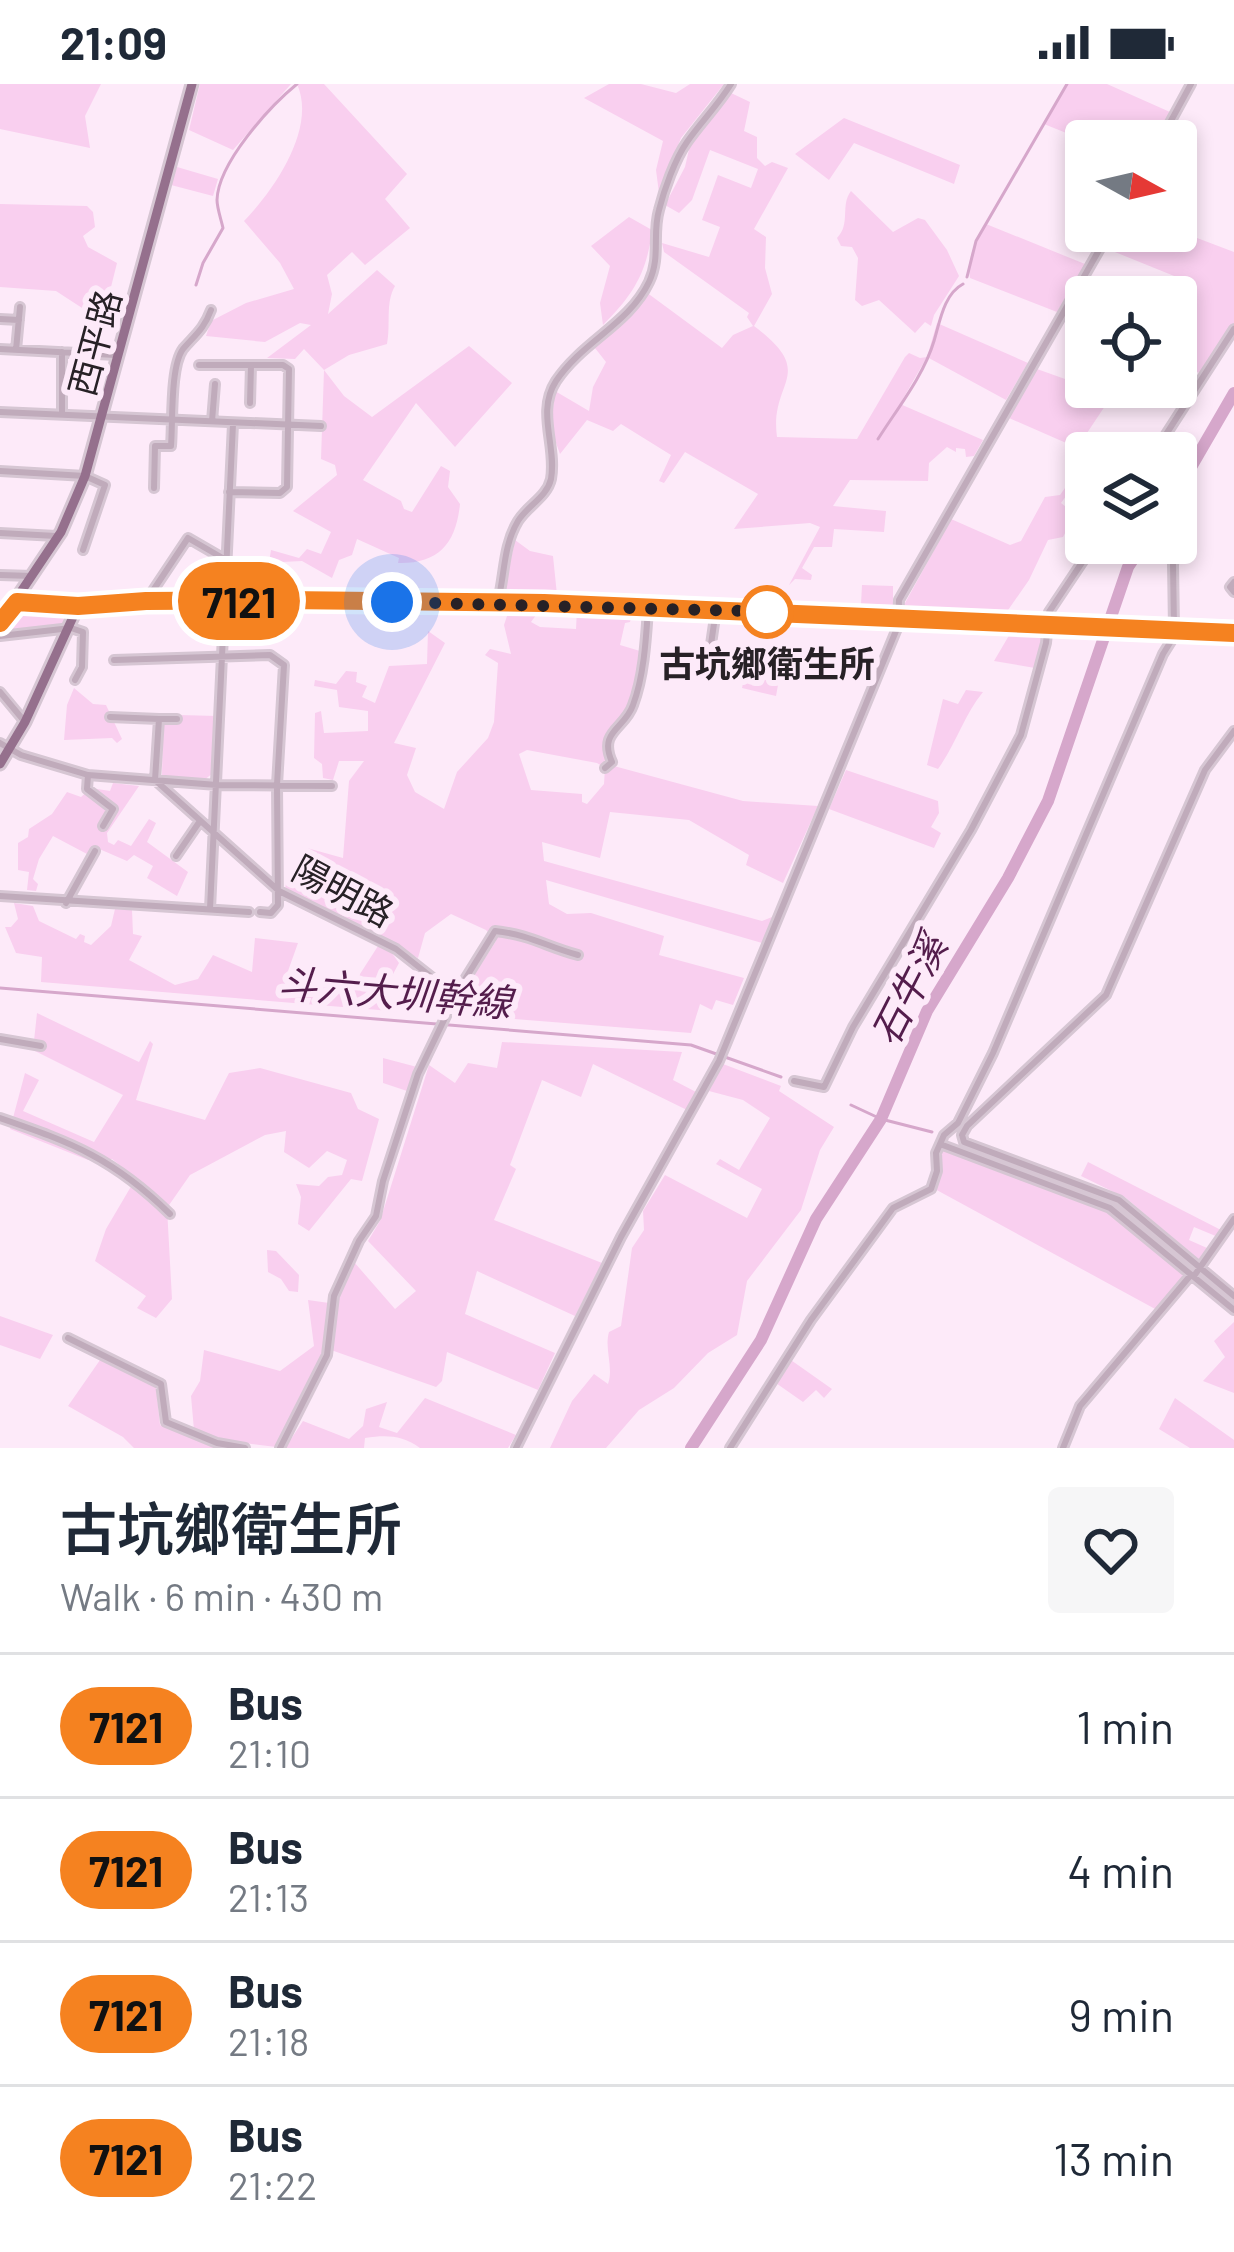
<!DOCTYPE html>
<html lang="en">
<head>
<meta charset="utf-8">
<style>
  :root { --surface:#fff; --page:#f6f6f7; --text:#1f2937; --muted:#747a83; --line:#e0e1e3 }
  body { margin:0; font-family:Barlow,"Noto Sans TC",sans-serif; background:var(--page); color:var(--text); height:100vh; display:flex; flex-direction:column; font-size:45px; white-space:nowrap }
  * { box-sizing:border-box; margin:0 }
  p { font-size:39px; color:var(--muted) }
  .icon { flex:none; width:66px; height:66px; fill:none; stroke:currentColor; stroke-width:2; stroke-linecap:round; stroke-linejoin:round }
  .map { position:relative; height:1364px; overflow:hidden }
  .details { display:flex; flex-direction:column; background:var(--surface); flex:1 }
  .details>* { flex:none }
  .badge { padding:0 24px; border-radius:39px; font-size:42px; line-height:78px }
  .needle { width:78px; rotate:98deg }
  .buttons { position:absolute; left:1065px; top:36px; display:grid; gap:24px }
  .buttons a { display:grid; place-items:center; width:132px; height:132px; border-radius:12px; background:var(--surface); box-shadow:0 6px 18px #0003; font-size:60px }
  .you { position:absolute; width:60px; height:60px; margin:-30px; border:9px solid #fff; border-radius:50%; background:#1a73e8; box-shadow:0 0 0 18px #1a73e833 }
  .map>.badge { position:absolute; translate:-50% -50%; box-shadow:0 0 0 6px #fff }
  .round { display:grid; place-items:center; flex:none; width:126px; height:126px; border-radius:12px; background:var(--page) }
  .head { display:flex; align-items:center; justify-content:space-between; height:204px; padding:0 60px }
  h1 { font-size:57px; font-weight:600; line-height:90px }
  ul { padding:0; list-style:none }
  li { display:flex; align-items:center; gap:36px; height:144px; padding:0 60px; border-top:3px solid var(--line) }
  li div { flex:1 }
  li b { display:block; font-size:45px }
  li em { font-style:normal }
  li .badge { min-width:132px; font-weight:700; text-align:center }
  .status { display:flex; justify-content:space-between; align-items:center; height:84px; padding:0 60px; background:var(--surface); direction:ltr }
  .status svg { height:33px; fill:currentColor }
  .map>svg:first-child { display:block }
  .green { fill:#f9cfef; fill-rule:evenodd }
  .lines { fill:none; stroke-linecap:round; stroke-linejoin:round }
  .stream { stroke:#d6a7cb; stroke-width:3 }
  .river { stroke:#d6a7cb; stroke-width:12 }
  .minor-casing { stroke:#d6c6d3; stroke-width:12 }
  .major-casing { stroke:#d6c6d3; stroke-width:15 }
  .minor { stroke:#c0abbb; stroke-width:6 }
  .major { stroke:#95708d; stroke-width:9 }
  .line-casing { stroke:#fff; stroke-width:27 }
  .line { stroke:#f58220; stroke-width:18 }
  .walk { stroke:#272126; stroke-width:12; stroke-dasharray:0 21.6 }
  .stop-dot { fill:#fff; stroke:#f58220; stroke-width:6 }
  .labels { text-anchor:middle; stroke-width:12; stroke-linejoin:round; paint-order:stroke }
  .street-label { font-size:36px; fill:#272126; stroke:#fdeaf9 }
  .stop-label { font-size:36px; font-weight:bold; fill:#272126; stroke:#fdeaf9 }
  .water-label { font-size:39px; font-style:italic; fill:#541d4c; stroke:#fdeaf9 }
</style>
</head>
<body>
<div class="status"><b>21:09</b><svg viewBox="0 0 49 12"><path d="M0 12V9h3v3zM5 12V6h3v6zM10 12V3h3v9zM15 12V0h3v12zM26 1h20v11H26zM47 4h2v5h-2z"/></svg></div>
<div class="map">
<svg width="1234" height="1364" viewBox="0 0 1234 1364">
  <rect width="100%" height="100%" fill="#fdeaf9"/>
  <!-- green -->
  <path class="green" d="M 0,0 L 101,0 L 85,32 L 90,64 L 0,45 Z
    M 200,0 L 291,0 L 233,66 L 189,46 Z
    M 297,0 L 324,0 L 407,90 L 385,115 L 410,144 L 365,181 L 352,168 L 327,191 L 332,210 L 328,230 L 377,186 L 395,202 C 385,219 391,240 387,260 L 349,271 L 324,286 L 344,312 L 372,333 L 469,262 L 512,299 L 455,363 L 416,319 L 363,396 L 401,417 L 404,425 L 412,428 L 441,382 L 450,387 L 448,403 L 460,420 C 456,460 438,480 398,479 L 399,474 L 357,455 L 352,471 L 339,476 L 332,494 L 302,477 L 282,478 L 271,493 L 269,507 L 262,507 L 260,492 L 267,491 L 271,466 L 299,474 L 307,465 L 321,470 L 331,448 L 293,427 L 337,391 L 335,381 L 321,375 L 324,286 L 304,265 L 295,275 L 267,274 L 311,241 L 300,239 L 265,258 L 206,252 L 211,237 L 246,219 L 294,205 L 280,179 L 244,137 C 274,106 317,44 297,0 Z
    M 609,0 L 641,0 L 676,9 L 690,0 L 724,0 L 681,54 L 659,109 L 656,86 L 663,57 L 584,14 Z
    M 1067,0 L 1107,0 L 1170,28 L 1154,57 L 1086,57 L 1044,40 Z
    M 731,9 L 750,18 L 744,47 L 757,53 L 757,74 L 765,82 L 772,78 L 788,84 L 754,145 L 766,153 L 765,184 L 772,210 L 754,242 C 819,291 769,296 777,353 L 857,355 L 905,273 L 909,269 L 920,274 L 927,273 L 937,239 L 1028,279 L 1006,316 L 927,273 L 900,320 L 983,356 L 974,372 L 966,373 L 965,365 L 956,364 L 956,368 L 947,363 L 929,379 L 928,397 L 850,396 L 833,422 L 886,427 L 884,448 L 834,445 L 832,463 L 814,463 L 802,484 L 812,491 L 811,496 L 795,495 L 789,501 L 820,443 L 810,439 L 734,445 L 758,410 L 685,368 L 664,399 L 659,397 L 671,371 L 621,340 L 613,347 L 587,336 L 560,370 L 551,345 L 555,307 L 589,327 L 593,303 L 606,278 L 591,259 L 643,216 L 646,208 L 722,264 L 733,251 L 753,242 L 747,233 L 749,229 L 664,168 L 662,159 L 709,173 L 720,143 L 702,136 L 718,91 L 751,104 L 758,85 L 710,66 L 692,116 L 679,129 L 665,121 L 685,83 L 690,61 Z
    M 844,34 L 960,81 L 954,100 L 854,59 L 829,96 L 795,70 Z
    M 177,83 L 218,95 L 213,112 L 171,101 Z
    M 851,107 L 893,148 L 918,134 L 925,136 L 947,166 L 959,192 L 934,231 L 931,242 L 925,238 L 915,249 L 879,216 L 862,222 L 855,216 L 858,174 L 852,163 L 841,162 L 837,154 C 851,140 840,121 851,107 Z
    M 0,120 L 87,122 L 93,128 L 95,143 L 83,152 L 88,163 L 117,179 L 110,207 L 104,210 L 99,235 L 56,207 L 0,203 Z
    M 629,133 L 652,146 C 647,189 633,211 603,241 L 600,219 L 610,182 L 591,162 Z
    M 986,140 L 1085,180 L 1057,228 L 970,194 C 966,174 976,156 986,140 Z
    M 1176,146 L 1234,168 L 1234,239 L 1203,291 L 1176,277 L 1175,213 L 1189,198 L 1105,164 L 1115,147 Z
    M 1037,285 L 1093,305 L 1107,319 L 1087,349 L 1089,369 L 1009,334 Z
    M 1070,397 L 1077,397 L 1061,419 L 1075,430 L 1063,453 L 1048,456 L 1029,496 L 1006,529 L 907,525 L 904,521 L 951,435 L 1010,461 L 1021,457 L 1045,413 L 1060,411 Z
    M 515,456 L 530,467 L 553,472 L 557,511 L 504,508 Z
    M 862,501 L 893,502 L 893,521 L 861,520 Z
    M 577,525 L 633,527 L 630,538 L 625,539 L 620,561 L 640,567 C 637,584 636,603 630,619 C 623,640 602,645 604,672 L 614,682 L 743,717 L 818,722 L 783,799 L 746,781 L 749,771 L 689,736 L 610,728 L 600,774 L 542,758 L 544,777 L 762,837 L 772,833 L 762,859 L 546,796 L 549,820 L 567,830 L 591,829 L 664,852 L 659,871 L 744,894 L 733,921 L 716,916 L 712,926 L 700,920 L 691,949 L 453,930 L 457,920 L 474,922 L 477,905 L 467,902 L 496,857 L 486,846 L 451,830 L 425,849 L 418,874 L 285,806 L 287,792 L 296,792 L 307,764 L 343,774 L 349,697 L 364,677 L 339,677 L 333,696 L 323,694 L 322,680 L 314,674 L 315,629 L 321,627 L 324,649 L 368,647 L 368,627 L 339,623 L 337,606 L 314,602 L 315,596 L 336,600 L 346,587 L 357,588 L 356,598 L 367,602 L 362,613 L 375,619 L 389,582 L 427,580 L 428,547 L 445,559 L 394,659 L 416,664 L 407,691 L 415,708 L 444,725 L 457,688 L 488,654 L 494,638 L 498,579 L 485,571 L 490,565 L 511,570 L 504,541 L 509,526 L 539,527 L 531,538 L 540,543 L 576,545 ZM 527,666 L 597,679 L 605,684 L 604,700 L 587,720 L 582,718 L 582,710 L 531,706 L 519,670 Z
    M 16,527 L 65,529 L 70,533 L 67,542 L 3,551 Z
    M 1014,543 L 1044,548 L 1035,584 L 994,577 Z
    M 746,585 L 780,590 L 776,612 L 742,604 Z
    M 74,604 L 93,620 L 106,621 L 122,655 L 117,659 L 112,654 L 64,656 L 67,621 Z
    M 966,606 L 983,608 C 964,631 956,660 938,685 L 927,681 L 943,615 L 958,620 Z
    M 179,631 L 217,632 L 213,689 L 203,697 L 162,692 L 163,638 L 178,638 Z
    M 846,686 L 938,717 L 939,729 L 931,743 L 941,749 L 934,764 L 829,725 Z
    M 113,699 L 139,702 L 107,749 L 108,758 L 114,761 L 118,756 L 131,762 L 149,735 L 156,739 L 147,758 L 188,788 L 177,812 L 147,794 L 153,782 L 134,771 L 127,777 L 97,764 L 87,770 L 53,752 L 39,775 L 33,795 L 38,800 L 36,807 L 27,806 L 29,788 L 18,786 L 18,759 L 28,753 L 29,745 L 52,730 L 67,708 L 81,713 L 91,704 L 110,707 Z
    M 14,819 L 33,822 L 39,837 L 76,855 L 80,850 L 85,852 L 84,858 L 91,861 L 111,842 L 115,825 L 132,826 L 133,850 L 142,852 L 129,876 L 175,901 L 198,895 L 213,871 L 252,888 L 255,854 L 298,859 L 288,887 L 298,899 L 358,906 L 360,890 L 378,862 L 392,869 L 399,879 L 379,916 L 391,927 L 41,898 L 42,873 L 16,869 L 5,843 L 11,843 L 18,835 Z
    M 37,929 L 139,978 L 150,957 L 153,960 L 136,1016 L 205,1036 L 229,989 L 260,984 L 351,1009 L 358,1025 L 379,1035 L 362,1097 L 351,1095 L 309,1147 L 298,1140 L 301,1113 L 296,1100 L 319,1102 L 328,1093 L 342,1091 L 347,1076 L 327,1067 L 309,1084 L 284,1068 L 286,1047 L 265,1051 L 190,1091 L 167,1124 L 172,1215 L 156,1234 L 137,1224 L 146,1212 L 95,1177 L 106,1145 L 136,1094 L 112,1075 L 88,1076 L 10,1045 L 25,989 L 39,996 L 23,1027 L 94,1058 L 123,1011 L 33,966 Z
    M 502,958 L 682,968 L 673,996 L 696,1008 L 687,1026 L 593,980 L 581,1013 L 542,996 L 510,1081 L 516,1085 L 494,1136 L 602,1179 L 575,1232 L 477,1187 L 465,1230 L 555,1269 L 538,1306 L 447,1268 L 442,1297 L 436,1303 L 331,1266 L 337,1212 L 354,1178 L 395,1225 L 416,1207 L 368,1157 L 380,1137 L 429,981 L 455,999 L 468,979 L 497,984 Z
    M 383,974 L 417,983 L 410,1008 L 383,999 Z
    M 723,980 L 781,1002 L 779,1007 L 834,1043 L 820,1066 L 801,1126 L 747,1197 L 737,1251 L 708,1269 L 674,1304 L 639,1326 L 606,1364 L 550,1364 L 572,1317 L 594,1290 L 608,1300 C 614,1283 604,1265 609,1248 L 621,1242 L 632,1164 L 644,1146 L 643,1127 L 665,1091 L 747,1134 L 762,1105 L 716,1080 L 720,1075 L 739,1086 L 770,1034 L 743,1016 L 709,1007 Z
    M 940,1060 L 1096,1119 L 1188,1190 L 1157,1226 L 933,1104 L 938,1082 L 935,1069 Z
    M 1088,1078 L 1221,1146 L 1218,1153 L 1194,1143 L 1189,1156 L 1207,1164 L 1199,1176 L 1126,1114 L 1081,1092 Z
    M 267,1166 L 276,1167 L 299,1191 L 298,1208 L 289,1207 L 281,1195 L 268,1188 Z
    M 308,1216 L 329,1219 L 323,1267 L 276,1363 L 219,1356 L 194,1346 L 191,1312 L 200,1297 L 204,1266 L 280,1287 L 314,1262 Z
    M 0,1232 L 53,1251 L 40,1275 L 0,1261 Z
    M 1234,1238 L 1234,1309 L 1203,1297 L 1225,1273 L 1214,1257 Z
    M 788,1274 L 832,1305 L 824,1314 L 816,1306 L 803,1318 L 773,1297 Z
    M 100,1276 L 156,1302 L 160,1341 L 221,1364 L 134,1364 L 123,1353 L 68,1322 Z
    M 425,1314 L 516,1351 L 508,1364 L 420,1364 C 401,1351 387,1351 365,1354 L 364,1364 L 285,1364 L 303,1337 L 349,1355 L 363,1342 L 366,1325 L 387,1318 L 379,1343 L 397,1349 Z
    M 1175,1314 L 1234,1356 L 1234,1364 L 1190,1364 L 1159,1345 Z"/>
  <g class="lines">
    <!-- stream -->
    <path class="stream" d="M 967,193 L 976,157 L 1067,0
      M 196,201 L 203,179 L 223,144 C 221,135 217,124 217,116 C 218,79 270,22 297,0
      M 625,226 L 638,211
      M 878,355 C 897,325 924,291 934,257 C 940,237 944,210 963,200
      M 0,904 L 691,961 L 781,993
      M 851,1021 L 881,1035 L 932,1048
      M 1032,1087 L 1096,1111 L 1115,1123 L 1234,1220"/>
    <!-- river -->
    <path class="river" d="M 1176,409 L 1234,309
      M 691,1364 L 761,1256 L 816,1135 L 881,1035 L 927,927 L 1008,794 L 1048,717 L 1128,483 L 1144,459"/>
    <!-- minor casing -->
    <g class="minor-casing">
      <path id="minor" d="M 1160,57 L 1191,0
        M 0,235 L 19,236
        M 0,265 L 116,271
        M 16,266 L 20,223
        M 199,281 L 283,281 L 289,285 L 287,403 L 280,409 L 229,408
        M 250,319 L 251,281
        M 0,328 L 321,342
        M 62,330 L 62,268
        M 212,337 L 215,300
        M 1154,369 L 1234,245
        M 0,387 L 85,392 L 105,401 L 83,466
        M 154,404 L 155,362 L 171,362 C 173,338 170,283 183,265 C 195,251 204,245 211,226
        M 0,449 L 56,452
        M 0,491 L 32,492
        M 1234,498 L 1230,503 L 1234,508
        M 146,517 L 188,454 L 226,476
        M 498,517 C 505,490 503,462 518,437 C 527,422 547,413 551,395 C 557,362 536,328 556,297 C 583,257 629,240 649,198 C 661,173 652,150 659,126 C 664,106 675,75 687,58 C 701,38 718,21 731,0
        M 716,526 L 709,574 L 743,581
        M 0,552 L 71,544 L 83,548 L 82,583 L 75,596
        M 673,568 L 709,574
        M 114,576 L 270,571 L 284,581 L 277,701 L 278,821 L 271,829 L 260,828
        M 0,608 L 25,638
        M 110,633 L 159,635 L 155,696 L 279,807 L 396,865 L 434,895 L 459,905
        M 159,635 L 177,635
        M 0,659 L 21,671 L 88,691 L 217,701 L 332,702
        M 605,684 L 612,678 C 598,647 625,645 633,621 C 644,592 646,555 648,525
        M 88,691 L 87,705 L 113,725 L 103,742
        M 176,772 L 200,737
        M 0,812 L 249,828
        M 66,819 L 95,767
        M 210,825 L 233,340
        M 0,955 L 41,962
        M 794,997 L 824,1003 L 853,943 L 971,746 L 1021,651 L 1046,559 L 1049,528 L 1095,459
        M 0,1034 C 73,1059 114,1075 170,1130
        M 962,1051 L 967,1042 L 1106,911 L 1205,686 L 1234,647
        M 962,1051 L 964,1058 L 1119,1116 L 1234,1212
        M 940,1060 L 1110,1124 L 1234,1226
        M 68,1254 L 161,1300 L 166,1338 L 217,1359 L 245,1364
        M 280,1364 L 327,1271 L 334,1212 L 359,1157 L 376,1132 L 383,1097 L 418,990 L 459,905 L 495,847 C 531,851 545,862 578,871
        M 516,1364 L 621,1153 L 719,977 L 898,542 L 899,516 L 1110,147
        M 730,1364 L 811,1236 L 893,1124 L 931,1105 L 937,1087 L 936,1069 L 944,1051 L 958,1039 L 993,969 L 1163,570 L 1173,554 L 1174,544 L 1173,479 L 1189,450
        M 1063,1364 L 1080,1322 L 1190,1192 L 1194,1192 L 1234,1135"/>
    </g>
    <!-- major casing -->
    <g class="major-casing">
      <path id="major" d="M 17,518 L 78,522 L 146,517 L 544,519 L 1234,549
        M 0,539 L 61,448 L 85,392 L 192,0
        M 0,680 L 25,638 L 78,522"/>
    </g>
    <!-- minor -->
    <use href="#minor" class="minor"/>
    <!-- major -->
    <use href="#major" class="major"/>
  </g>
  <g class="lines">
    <!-- line casing -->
    <g class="line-casing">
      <path id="line" d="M 0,539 L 17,518 L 78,522 L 146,517 L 284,516 L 544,519 L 1234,549"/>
    </g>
    <!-- line -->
    <use href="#line" class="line"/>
    <!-- walk -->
    <path class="walk" d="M 392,518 L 782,528 L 767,528"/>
  </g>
  <!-- markers -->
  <circle class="stop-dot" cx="767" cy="528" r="24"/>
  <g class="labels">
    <!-- street labels -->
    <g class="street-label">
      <text transform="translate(95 259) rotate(-75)" y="13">西平路</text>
      <text transform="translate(343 807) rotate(28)" y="13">陽明路</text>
    </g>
    <!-- stop labels -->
    <g class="stop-label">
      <text x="767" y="593">古坑鄉衛生所</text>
    </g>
    <!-- water labels -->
    <g class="water-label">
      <text transform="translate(909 906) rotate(-63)" y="14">石牛溪</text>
      <text transform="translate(395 909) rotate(5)" y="14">斗六大圳幹線</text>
    </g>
  </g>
</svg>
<div class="buttons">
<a><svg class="needle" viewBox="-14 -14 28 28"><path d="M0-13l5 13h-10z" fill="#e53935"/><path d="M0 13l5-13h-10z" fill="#747a83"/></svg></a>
<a><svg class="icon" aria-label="locate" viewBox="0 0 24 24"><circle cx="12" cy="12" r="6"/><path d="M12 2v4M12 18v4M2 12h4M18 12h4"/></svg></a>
<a><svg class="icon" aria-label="layers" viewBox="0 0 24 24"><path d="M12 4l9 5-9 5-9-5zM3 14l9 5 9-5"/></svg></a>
</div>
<div class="you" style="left:392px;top:518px"></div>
<b class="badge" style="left:239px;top:517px;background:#f58220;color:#111">7121</b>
</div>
<section class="details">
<div class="head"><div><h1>古坑鄉衛生所</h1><p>Walk · 6 min · 430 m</p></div><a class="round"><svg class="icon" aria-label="heart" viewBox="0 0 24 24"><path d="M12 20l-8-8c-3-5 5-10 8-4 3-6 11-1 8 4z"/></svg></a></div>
<ul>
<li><span class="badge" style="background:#f58220;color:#111">7121</span><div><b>Bus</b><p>21:10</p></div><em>1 min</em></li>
<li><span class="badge" style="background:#f58220;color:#111">7121</span><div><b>Bus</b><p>21:13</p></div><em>4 min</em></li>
<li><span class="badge" style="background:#f58220;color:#111">7121</span><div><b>Bus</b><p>21:18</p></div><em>9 min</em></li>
<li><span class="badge" style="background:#f58220;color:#111">7121</span><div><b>Bus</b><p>21:22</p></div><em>13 min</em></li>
</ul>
</section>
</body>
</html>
